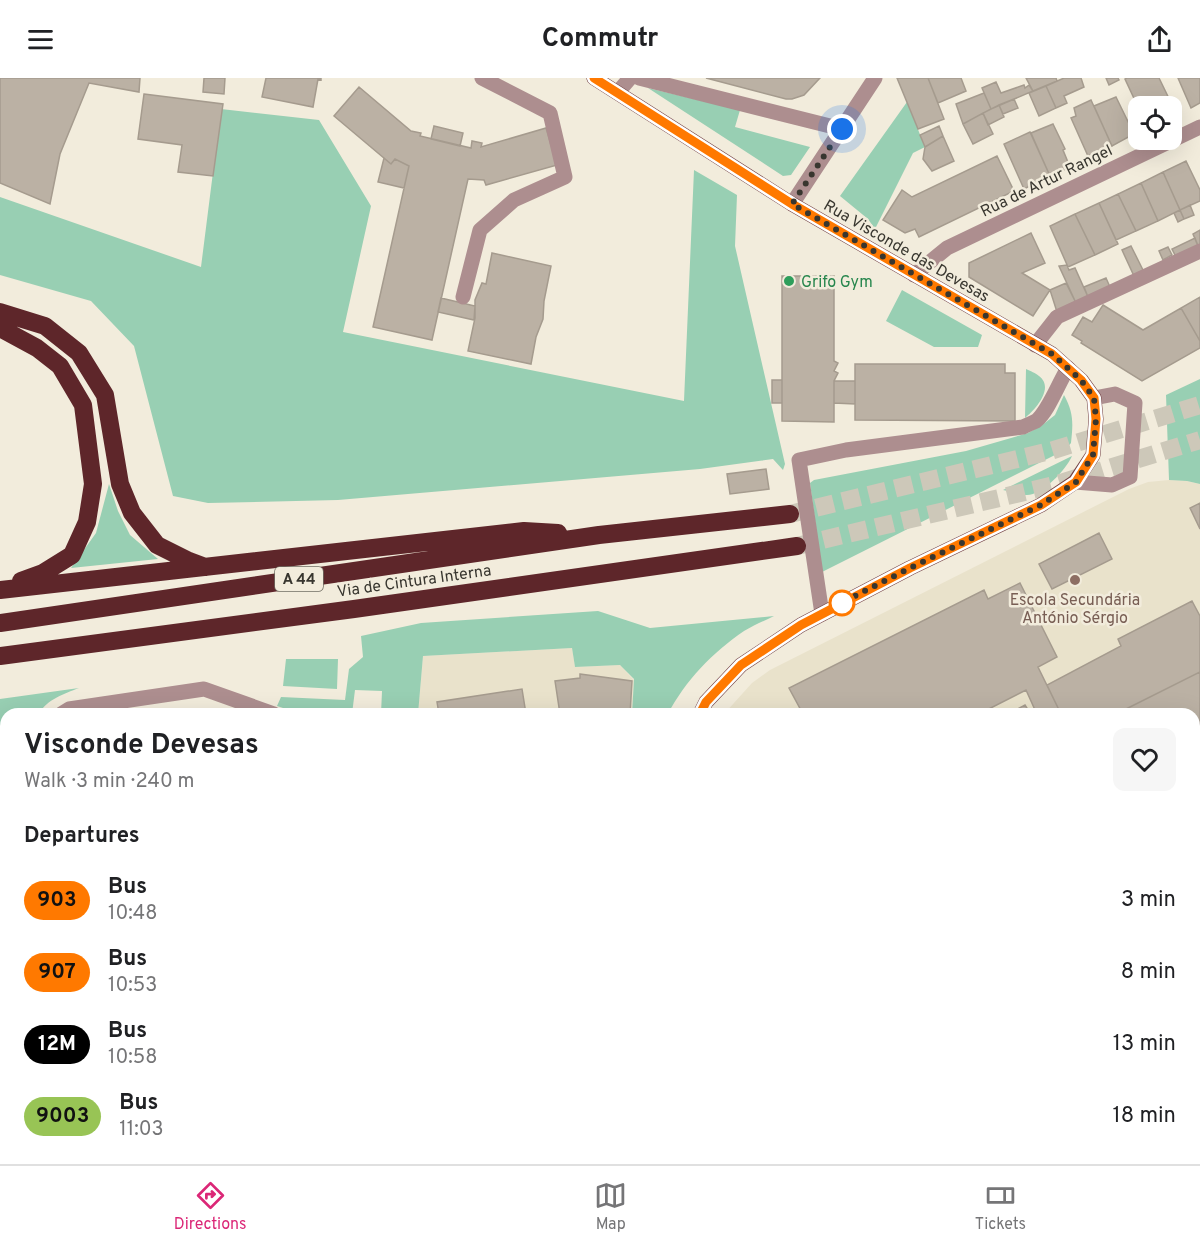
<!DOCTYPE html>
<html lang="en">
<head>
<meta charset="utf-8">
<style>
  :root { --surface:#fff; --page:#f6f6f6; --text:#202124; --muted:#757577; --line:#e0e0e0; --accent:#db2777 }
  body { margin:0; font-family:Overpass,sans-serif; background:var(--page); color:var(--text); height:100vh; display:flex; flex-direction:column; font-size:22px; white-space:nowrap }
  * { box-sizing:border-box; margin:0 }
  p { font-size:20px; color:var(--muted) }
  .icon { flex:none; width:33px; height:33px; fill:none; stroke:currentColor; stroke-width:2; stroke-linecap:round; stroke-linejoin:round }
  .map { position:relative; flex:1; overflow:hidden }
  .details { position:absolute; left:0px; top:630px; width:1200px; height:456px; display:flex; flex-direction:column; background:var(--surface); border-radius:18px 18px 0 0; box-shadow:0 6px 24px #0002 }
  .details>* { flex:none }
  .badge { padding:0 12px; border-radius:20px; font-size:21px; line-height:39px }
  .tools { position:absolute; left:1128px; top:18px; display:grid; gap:12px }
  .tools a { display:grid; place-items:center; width:54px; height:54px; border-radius:12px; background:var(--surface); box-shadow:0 6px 24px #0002; font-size:30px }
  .you { position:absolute; width:30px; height:30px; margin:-15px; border:4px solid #fff; border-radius:50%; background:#1a73e8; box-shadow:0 0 0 9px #1a73e833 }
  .map>.badge { position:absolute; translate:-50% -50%; box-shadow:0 0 0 3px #fff }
  h2 { padding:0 24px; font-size:22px; line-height:54px }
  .round { display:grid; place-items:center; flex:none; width:63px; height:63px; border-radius:12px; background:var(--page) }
  .summary { display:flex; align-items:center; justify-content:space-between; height:102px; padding:0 24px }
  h1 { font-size:28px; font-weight:700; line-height:45px }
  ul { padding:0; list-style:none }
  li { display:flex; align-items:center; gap:18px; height:72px; padding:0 24px }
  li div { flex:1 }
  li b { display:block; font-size:22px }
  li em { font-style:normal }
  li .badge { min-width:66px; font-weight:700; text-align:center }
  header { display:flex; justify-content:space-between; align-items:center; height:78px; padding:0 24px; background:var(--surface); font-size:27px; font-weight:700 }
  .tabs { display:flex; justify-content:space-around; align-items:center; height:84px; border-top:2px solid var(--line); background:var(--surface); font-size:16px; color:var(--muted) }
  .tabs a { display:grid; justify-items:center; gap:3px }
  .tabs .current { color:var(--accent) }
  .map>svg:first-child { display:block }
  .built { fill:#e9e2cb }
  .green { fill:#98cfb3 }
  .building { fill:#bbb1a4; stroke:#a59b8e; stroke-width:1.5 }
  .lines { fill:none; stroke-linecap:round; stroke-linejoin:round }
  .highway-tunnel { stroke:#cdc8b9; stroke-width:18; stroke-dasharray:18 9; stroke-linecap:butt }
  .minor { stroke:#ad8e8f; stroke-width:15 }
  .major { stroke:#744244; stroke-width:15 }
  .highway { stroke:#5e262a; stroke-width:18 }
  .line-casing { stroke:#fff; stroke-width:14 }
  .line { stroke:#ff7900; stroke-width:9 }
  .walk { stroke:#38362f; stroke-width:6; stroke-dasharray:0 10.8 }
  .leisure-dot { fill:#2e9e5b; stroke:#f2ecdc; stroke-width:2 }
  .education-dot { fill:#8d6e63; stroke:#f2ecdc; stroke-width:2 }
  .stop-dot { fill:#fff; stroke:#ff7900; stroke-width:3 }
  .labels { text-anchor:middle; stroke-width:5; stroke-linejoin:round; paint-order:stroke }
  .shield { fill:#f2ecdc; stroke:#706d63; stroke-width:1.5 }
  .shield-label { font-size:15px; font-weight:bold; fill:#38362f }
  .street-label { font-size:16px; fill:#38362f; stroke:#f2ecdc }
  .leisure-label { font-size:16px; fill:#27864d; stroke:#f2ecdc; text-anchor:start }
  .education-label { font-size:16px; fill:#785e54; stroke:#f2ecdc }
</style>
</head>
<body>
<header><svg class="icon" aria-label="menu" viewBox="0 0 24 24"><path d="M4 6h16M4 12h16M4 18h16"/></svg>Commutr<svg class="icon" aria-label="share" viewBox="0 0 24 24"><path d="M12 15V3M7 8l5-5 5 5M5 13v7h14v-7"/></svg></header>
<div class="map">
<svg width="1200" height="1086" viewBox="0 0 1200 1086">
  <rect width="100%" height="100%" fill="#f2ecdc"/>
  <!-- built -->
  <path class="built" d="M 1169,402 L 1187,403 L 1200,406 L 1200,715 L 1194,718 L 1194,636 L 724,636 L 752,605 L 770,592 L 1129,411 L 1148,404 Z
    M 572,570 L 575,589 L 620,587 L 634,602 L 632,636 L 418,636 L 423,578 Z"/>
  <!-- green -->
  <path class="green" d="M 648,10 L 740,32 L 735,49 L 810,69 L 791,97 L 783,98 Z
    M 907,24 L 925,69 L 913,75 L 875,151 L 868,141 L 840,118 Z
    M 221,31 L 319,42 L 371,128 L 343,254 L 684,323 L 694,92 L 737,117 L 735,168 L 785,386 L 783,392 L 773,381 L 700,391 L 338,422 L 208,425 L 173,418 L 134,268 L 91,223 L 0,197 L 0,119 L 201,189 Z
    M 902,212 L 982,257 L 978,269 L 934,269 L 886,243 Z
    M 1026,291 C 1030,293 1036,295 1039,298 C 1055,310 1035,332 1025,340 Z
    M 1200,301 L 1200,406 L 1187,403 L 1169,402 L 1166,317 Z
    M 1064,317 C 1074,335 1073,346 1071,365 L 1065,372 L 822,494 L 810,405 L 814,402 L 966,373 L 1028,355 L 1041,348 L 1055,337 Z
    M 1072,378 C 1066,392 1042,417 1027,417 C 1019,418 1010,413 1003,412 Z
    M 109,406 L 118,433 L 130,457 L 158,481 L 71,490 L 96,455 Z
    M 598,533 L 650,550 L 774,538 C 764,543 754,547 744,553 C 713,574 685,603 668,636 L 632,636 L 634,601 L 620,587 L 575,589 L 572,570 L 423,578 L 418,636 L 381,636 L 382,613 L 355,612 L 352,636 L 295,634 L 277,628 L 281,619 L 345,622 L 349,591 L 363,579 L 361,558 L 421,545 Z
    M 286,581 L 338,581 L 337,611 L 283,608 Z
    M 79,610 C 64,616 47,621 39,636 L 6,636 L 6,678 L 3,676 L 0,677 L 0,621 Z
    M 662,1080 L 734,1080 L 729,1086 L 660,1086 Z
    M 778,1080 L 820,1080 L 821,1086 L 807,1086 L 807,1085 L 772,1086 Z"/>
  <!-- building -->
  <path class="building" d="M 0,0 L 140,0 L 139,14 L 89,5 L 60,76 L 50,126 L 0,105 Z
    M 204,0 L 225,0 L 224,16 L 203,14 Z
    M 266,0 L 321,0 L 321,2 L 318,1 L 313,29 L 262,19 Z
    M 706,0 L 820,0 L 804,17 L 792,21 L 786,21 Z
    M 897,0 L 928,0 L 944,41 L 918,51 Z
    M 928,0 L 961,0 L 966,13 L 938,25 Z
    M 1026,0 L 1056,0 L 1057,3 L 1033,13 Z
    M 1064,0 L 1081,0 L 1084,9 L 1064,18 L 1067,25 L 1056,30 L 1046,8 Z
    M 1106,0 L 1118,0 L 1119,2 L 1109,7 Z
    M 1127,0 L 1159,0 L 1177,37 L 1172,39 L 1172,28 L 1138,29 L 1125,1 Z
    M 1178,0 L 1200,0 L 1200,25 L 1191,30 Z
    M 996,4 L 1001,15 L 1024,7 L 1025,10 L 1029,7 L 1033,13 L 991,31 L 982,10 Z
    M 1046,8 L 1056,30 L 1039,38 L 1029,15 Z
    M 359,9 L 411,53 L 421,55 L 420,58 L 471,70 L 472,63 L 482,65 L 481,69 L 546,50 L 557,87 L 486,107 L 484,102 L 468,101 L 432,262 L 373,249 L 409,88 L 395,81 L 391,86 L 334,38 Z
    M 984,15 L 991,31 L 963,46 L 956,26 Z
    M 144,16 L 223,26 L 213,98 L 178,94 L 182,67 L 138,61 Z
    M 1116,19 L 1134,56 L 1112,68 L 1094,28 Z
    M 1014,21 L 1018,30 L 1003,36 L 999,27 Z
    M 1091,22 L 1112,68 L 1088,78 L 1071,40 L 1076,38 L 1074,30 Z
    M 999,27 L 1004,39 L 988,47 L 983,35 Z
    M 983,35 L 993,56 L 973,66 L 963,46 Z
    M 1053,46 L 1065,71 L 1063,72 L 1070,89 L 1050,98 L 1031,55 Z
    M 434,48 L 463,55 L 460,68 L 431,61 Z
    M 939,48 L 943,58 L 925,69 L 920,57 Z
    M 1030,54 L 1050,98 L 1024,111 L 1004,66 Z
    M 943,58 L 954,83 L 932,93 L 923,81 L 925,69 Z
    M 997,78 L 1014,113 L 919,159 L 915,151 L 905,155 L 883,142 L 902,112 L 912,119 Z
    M 384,80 L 391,86 L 395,81 L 409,88 L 404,110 L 378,104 Z
    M 1186,83 L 1200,112 L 1200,123 L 1180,132 L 1163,94 Z
    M 1163,94 L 1180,132 L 1158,143 L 1141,105 Z
    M 1141,105 L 1158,143 L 1136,153 L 1118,116 Z
    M 1118,116 L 1136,153 L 1116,162 L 1099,125 Z
    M 1099,125 L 1118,166 L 1095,177 L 1075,136 Z
    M 1190,127 L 1194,137 L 1184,141 L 1180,132 Z
    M 1180,132 L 1184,141 L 1178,144 L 1174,135 Z
    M 1075,136 L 1095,177 L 1068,189 L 1050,148 Z
    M 1200,152 L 1200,167 L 1198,168 L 1193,156 Z
    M 1031,155 L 1045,185 L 1022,195 L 1050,212 L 1033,238 L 969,199 L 969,185 Z
    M 1195,160 L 1198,168 L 1176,179 L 1172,171 Z
    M 1131,168 L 1144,194 L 1134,198 L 1122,172 Z
    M 1168,169 L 1172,177 L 1163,182 L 1159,173 Z
    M 492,175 L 551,188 L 544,223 L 543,241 L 536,259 L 531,286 L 468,273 L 475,240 L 475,222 L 482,205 L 486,206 Z
    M 1067,187 L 1069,192 L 1075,190 L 1088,219 L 1076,225 L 1059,188 Z
    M 782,198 L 834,198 L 834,283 L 838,285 L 834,293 L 838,295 L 834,303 L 834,344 L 782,343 Z
    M 1106,200 L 1110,209 L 1088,219 L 1084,209 Z
    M 1066,205 L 1076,225 L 1057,234 L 1050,212 Z
    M 1200,219 L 1200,263 L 1181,230 Z
    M 441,220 L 475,228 L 474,242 L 438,234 Z
    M 1103,227 L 1143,252 L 1181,230 L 1200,263 L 1200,270 L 1142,303 L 1081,265 L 1082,263 L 1072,257 L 1083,239 L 1092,244 Z
    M 855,286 L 1005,286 L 1005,295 L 1015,295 L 1015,343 L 855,342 Z
    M 772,302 L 782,302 L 782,325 L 772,325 Z
    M 834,303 L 855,303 L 855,326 L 834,325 Z
    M 766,391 L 769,411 L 730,416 L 727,396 Z
    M 1200,425 L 1200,451 L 1190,430 Z
    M 1099,455 L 1112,481 L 1052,511 L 1039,486 Z
    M 1020,505 L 1057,579 L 1038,589 L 1061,636 L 1008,636 L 1025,627 L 1030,635 L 1035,632 L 1026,612 L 979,636 L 803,636 L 789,610 L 984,512 L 988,521 Z
    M 1192,523 L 1200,538 L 1200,594 L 1116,636 L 1061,636 L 1047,607 L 1121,568 L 1118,561 Z
    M 1200,594 L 1200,674 L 1194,677 L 1194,636 L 1116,636 Z
    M 580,596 L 632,603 L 630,636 L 560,636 L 555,603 L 580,600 Z
    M 522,611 L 526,636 L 439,636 L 437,624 Z
    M 5,734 L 6,734 L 6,803 L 0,801 L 0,747 Z
    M 0,801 L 6,803 L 6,870 L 0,867 Z
    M 1200,843 L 1200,889 L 1194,892 L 1194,846 Z
    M 0,867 L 6,870 L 6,939 L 0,937 Z
    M 72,1080 L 109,1080 L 107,1086 L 102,1084 L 101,1086 L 88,1086 Z
    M 168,1080 L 228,1080 L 229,1086 L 169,1086 Z
    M 244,1080 L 257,1080 L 257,1086 L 245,1086 Z
    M 257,1080 L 271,1080 L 271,1086 L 257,1086 Z
    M 287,1080 L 344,1080 L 345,1085 L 287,1086 Z
    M 889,1080 L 892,1080 L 892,1081 L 908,1080 L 909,1086 L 872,1086 L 871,1083 Z
    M 910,1080 L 924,1080 L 926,1086 L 912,1086 Z
    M 939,1080 L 977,1080 L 979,1086 L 940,1086 Z
    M 1103,1080 L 1124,1080 L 1125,1084 L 1117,1086 L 1105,1086 Z"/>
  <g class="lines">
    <!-- highway-tunnel -->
    <path class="highway-tunnel" d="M 790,436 L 1050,373 L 1200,327
      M 797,468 L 1054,407 L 1200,362"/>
    <!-- minor -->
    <path class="minor" d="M 639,0 L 842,51
      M 618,14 L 630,0
      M 792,126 L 875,0
      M 914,197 L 947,170 L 1200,49
      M 463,219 L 480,152 L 514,122 L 565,99 L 550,35 L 482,0
      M 1035,267 L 1057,239 L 1200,173
      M 1075,404 L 1112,407 L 1130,399 L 1135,325 L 1115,316 L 1094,320
      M 822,536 L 799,382 L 846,372 L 1023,349 C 1027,347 1032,345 1036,343 C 1048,334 1059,304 1068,290
      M 61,636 L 69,631 L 204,611 L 274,636
      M 0,702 L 6,704
      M 1194,813 L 1200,810
      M 1194,951 L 1200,968
      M 0,963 L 6,965
      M 0,1008 L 6,991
      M 392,1080 L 394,1086
      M 529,1080 L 596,1085
      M 841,1080 L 842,1086
      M 1020,1080 L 1021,1086
      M 141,1086 L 144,1080
      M 750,1086 L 756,1080"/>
    <!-- major -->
    <path class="major" d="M 594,0 L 792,126 L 1052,276 L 1081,302 L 1094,320 L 1096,341 L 1093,377 L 1075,404 L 1041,427 L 910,490 L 801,547 L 741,587 L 706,624 L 700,636
      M 1194,751 L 1200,748
      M 637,1086 L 638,1080"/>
    <!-- highway -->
    <path class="highway" d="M 0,234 L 45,248 L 79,275 L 105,317 L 120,406 L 132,435 L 157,467 L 189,483 L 205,489
      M 0,250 L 37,270 L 60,288 L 83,327 L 93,406 L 87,444 L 72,477 L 43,495 L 21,503
      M 0,512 L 524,453 L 558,455
      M 0,545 L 599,457 L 790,436
      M 0,578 L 354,531 L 797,468"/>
  </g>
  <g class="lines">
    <!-- line casing -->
    <g class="line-casing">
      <path id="line" d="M 594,0 L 792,126 L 1052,276 L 1081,302 L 1094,320 L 1096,341 L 1093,377 L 1076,404 L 1041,427 L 910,490 L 801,547 L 741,587 L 706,624 L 700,636"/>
    </g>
    <!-- line -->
    <use href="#line" class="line"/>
    <!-- walk -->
    <path class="walk" d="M 842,525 L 839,526 L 910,490 L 1041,427 L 1076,404 L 1093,377 L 1096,341 L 1094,320 L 1081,302 L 1052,276 L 792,126 L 842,51"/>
  </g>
  <!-- markers -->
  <circle class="leisure-dot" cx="789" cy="203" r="6"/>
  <circle class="education-dot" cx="1075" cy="502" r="6"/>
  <circle class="stop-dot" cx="842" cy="525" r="12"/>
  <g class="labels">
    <!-- shield labels -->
    <rect class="shield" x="275" y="489" width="48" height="24" rx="4.5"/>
    <g class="shield-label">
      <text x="299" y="506">A 44</text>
    </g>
    <!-- street labels -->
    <g class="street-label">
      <text transform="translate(1046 102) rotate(-26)" y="6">Rua de Artur Rangel</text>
      <text transform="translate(907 172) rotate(30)" y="6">Rua Visconde das Devesas</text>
      <text transform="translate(414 502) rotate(-8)" y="6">Via de Cintura Interna</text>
    </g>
    <!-- leisure labels -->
    <g class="leisure-label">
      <text x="801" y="209">Grifo Gym</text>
    </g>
    <!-- education labels -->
    <g class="education-label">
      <text x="1075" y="527">Escola Secundária<tspan x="1075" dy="18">António Sérgio</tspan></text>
    </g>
  </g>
</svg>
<div class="tools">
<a><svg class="icon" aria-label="locate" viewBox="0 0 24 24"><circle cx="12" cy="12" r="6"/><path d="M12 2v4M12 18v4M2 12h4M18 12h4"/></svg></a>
</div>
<div class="you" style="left:842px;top:51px"></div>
<section class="details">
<div class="summary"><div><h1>Visconde Devesas</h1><p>Walk · 3 min · 240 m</p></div><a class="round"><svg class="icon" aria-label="heart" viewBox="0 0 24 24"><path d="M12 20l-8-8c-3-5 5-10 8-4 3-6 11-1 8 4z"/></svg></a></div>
<h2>Departures</h2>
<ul>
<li><span class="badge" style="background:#ff7900;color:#111">903</span><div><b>Bus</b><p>10:48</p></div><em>3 min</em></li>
<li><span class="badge" style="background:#ff7900;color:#111">907</span><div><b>Bus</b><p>10:53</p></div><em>8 min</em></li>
<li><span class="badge" style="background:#000;color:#fff">12M</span><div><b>Bus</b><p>10:58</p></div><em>13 min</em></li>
<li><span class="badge" style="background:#98c455;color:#111">9003</span><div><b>Bus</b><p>11:03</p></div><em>18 min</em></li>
</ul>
</section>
</div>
<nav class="tabs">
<a class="current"><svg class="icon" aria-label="directions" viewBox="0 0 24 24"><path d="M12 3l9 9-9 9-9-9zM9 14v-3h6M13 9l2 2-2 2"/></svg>Directions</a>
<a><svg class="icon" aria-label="map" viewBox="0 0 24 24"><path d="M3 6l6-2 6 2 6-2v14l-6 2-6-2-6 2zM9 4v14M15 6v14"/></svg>Map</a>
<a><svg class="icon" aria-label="tickets" viewBox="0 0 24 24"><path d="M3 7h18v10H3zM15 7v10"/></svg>Tickets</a>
</nav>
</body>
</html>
